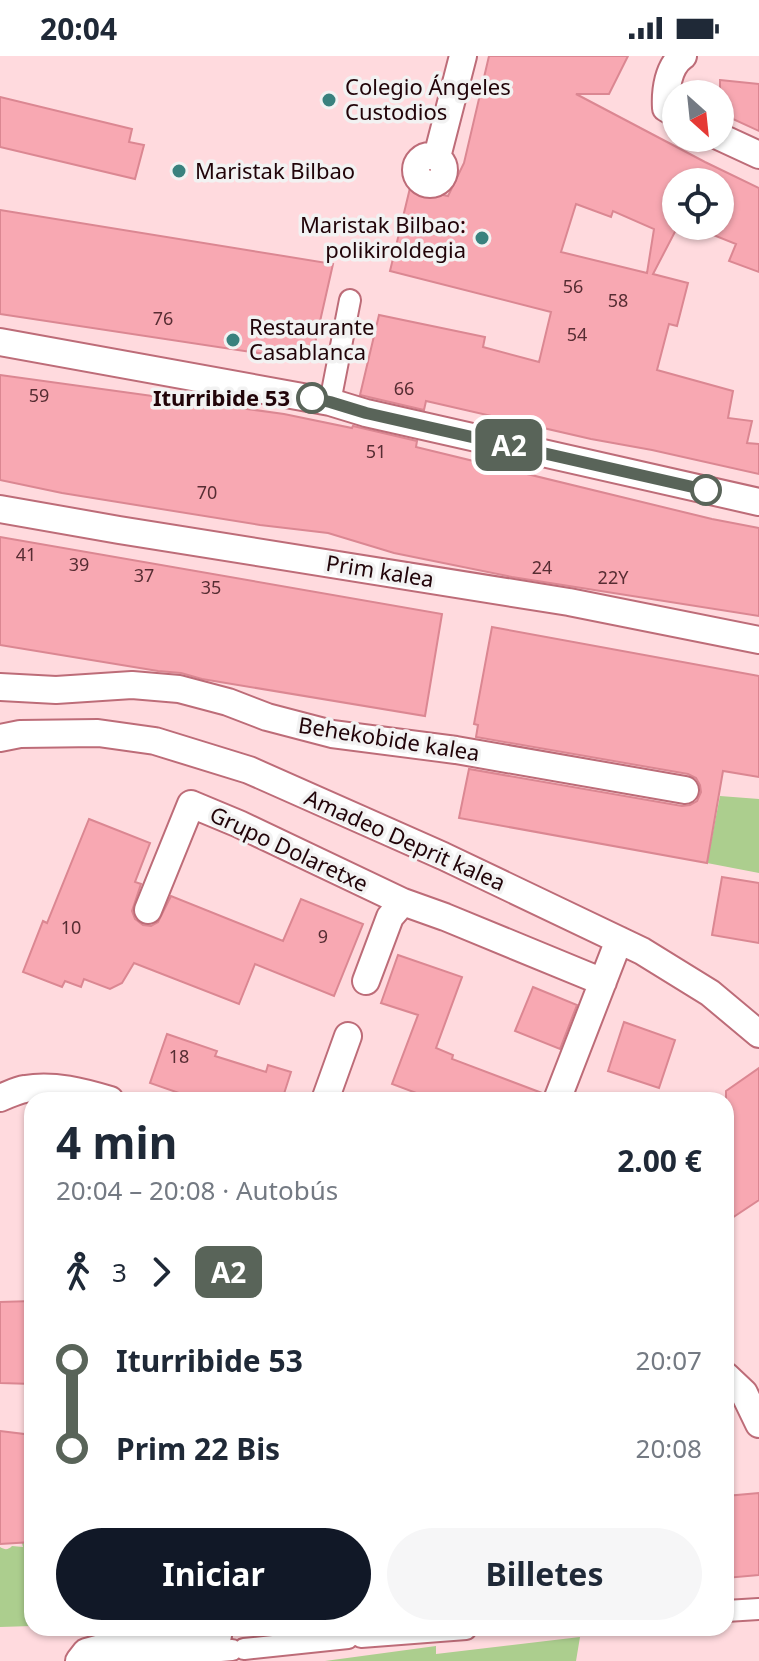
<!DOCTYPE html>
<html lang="es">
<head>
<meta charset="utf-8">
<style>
  :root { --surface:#fff; --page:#f6f6f7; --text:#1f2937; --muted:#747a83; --accent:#111827 }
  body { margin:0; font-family:"Noto Sans",sans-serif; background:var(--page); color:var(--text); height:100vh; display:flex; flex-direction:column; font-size:30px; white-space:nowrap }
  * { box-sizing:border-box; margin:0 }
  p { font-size:26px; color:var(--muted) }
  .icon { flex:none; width:44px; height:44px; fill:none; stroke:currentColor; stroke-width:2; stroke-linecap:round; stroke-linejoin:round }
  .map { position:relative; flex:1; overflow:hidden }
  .drawer { position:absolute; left:24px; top:1036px; width:710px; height:544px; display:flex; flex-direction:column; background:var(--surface); border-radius:24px; box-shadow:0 2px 6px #0004 }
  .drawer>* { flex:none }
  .badge { padding:0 16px; border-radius:12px; font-size:28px; line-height:52px }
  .needle { width:52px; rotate:153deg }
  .controls { position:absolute; left:662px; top:24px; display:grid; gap:16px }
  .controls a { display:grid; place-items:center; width:72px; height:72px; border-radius:50%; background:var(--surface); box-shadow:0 2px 6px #0004; font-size:40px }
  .map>.badge { position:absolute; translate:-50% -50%; box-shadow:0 0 0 4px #fff }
  .legs { display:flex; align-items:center; gap:12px; height:88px; padding:0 32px; font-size:26px }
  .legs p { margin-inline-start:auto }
  .summary { display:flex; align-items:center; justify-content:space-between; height:136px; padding:0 32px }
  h1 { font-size:44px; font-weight:700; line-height:60px }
  .action { display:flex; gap:16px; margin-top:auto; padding:16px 32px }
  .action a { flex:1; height:92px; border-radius:48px; background:var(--accent); color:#fff; font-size:32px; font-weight:700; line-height:92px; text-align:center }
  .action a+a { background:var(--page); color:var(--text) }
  ul { padding:0 32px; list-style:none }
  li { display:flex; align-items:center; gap:28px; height:88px; font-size:30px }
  li i { display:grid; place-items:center; width:12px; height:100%; margin:0 10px; background:currentColor }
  li i::after { content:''; width:20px; height:20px; margin:-10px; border:6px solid; border-radius:50%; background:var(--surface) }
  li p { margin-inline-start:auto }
  li:first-child i { background:linear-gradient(#0000 50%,currentColor 0) }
  li:last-child i { background:linear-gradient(currentColor 50%,#0000 0) }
  .status { display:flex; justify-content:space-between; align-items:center; height:56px; padding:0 40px; background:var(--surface); direction:ltr }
  .status svg { height:22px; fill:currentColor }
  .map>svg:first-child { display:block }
  .green { fill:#acce8e }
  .building { fill:#f8a8b2; stroke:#db8792; stroke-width:2; fill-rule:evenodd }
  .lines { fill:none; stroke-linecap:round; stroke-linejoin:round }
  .pedestrian-casing { stroke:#bd6c78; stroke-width:24 }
  .minor-casing { stroke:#bd6c78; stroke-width:30 }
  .pedestrian { stroke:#fff; stroke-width:20 }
  .minor { stroke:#fff; stroke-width:26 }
  .line-1-casing { stroke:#fff; stroke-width:18 }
  .line-1 { stroke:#596459; stroke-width:12 }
  .poi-dot { fill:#39817e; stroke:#f2f2f2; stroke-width:3 }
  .stop-1-dot { fill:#fff; stroke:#596459; stroke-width:4 }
  .labels { text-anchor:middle; stroke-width:7; stroke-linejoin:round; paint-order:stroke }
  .number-label { font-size:18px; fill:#572d33 }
  .poi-label { font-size:22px; fill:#210409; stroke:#f2f2f2; text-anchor:start }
  .stop-label { font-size:22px; font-weight:bold; fill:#210409; stroke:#f2f2f2; text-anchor:end }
  .street-label { font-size:22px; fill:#210409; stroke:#f2f2f2 }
</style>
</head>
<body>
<div class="status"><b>20:04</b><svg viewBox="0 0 49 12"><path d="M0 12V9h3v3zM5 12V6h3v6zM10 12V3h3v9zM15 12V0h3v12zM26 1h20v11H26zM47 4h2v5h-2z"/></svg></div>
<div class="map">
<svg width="759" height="1605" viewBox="0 0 759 1605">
  <rect width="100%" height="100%" fill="#ffdade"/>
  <!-- green -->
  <path class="green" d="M 720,740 L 759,743 L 759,817 L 707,807 Z
    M 22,1487 L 26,1487 L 26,1499 L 32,1499 L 32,1505 L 27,1509 L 27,1517 L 32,1524 L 32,1570 L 0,1571 L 0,1491 C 5,1494 8,1494 12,1490 L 23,1491 Z
    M 580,1581 L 576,1605 L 325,1605 L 436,1590 L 436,1598 Z"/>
  <!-- building -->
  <path class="building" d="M 489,0 L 628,0 L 609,38 L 576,38 L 705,106 L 759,132 L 759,216 L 729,205 L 736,188 L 691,170 L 720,170 L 720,126 L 676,126 L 676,170 L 678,170 L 653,218 L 688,227 L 677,270 L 669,268 L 657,314 L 733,335 L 728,362 L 752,365 L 747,387 L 759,388 L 759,418 L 652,394 L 591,383 L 426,345 L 424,354 L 360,339 L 379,259 L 485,281 L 483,291 L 539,306 L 551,256 L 390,215 L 410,132 L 448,140 L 464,107 ZM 576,148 L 611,161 L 613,155 L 654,173 L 647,217 L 561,196 Z
    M 720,24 L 759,28 L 759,75 L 720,57 Z
    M 0,41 L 132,73 L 129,86 L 144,89 L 135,123 L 0,91 Z
    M 0,154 L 333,208 L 311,305 L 0,258 Z
    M 0,319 L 284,358 L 352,372 L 353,370 L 417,385 L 416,391 L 712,463 L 759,472 L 759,560 L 512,521 L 394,497 L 328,477 L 260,469 L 62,437 L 0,424 Z
    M 0,481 L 442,558 L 425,660 L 202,623 L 181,617 L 158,615 L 0,589 Z
    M 492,571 L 759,620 L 759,721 L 723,715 L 707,807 L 459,762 L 469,713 L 682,750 L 690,749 L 697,745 L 701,736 L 700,729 L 696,722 L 688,718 L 476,681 L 478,669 L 474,668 Z
    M 89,763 L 150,787 L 135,826 L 141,828 L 132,855 L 135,863 L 143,869 L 151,870 L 158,866 L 171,840 L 283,885 L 301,843 L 363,868 L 334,940 L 255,908 L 239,948 L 134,907 L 122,927 L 110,933 L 84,923 L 81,931 L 65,925 L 62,931 L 23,916 L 43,865 L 47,867 Z
    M 722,821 L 759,827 L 759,887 L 712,879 Z
    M 398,899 L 462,921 L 436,992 L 453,999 L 452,1003 L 542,1037 L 541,1044 L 435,1044 L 392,1028 L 418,959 L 381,947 Z
    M 533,931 L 577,949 L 560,993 L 515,975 Z
    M 624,966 L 675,984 L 659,1032 L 608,1015 Z
    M 167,978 L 217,995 L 215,1000 L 266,1016 L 268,1009 L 291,1016 L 282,1044 L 199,1044 L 150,1027 Z
    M 759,1012 L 759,1144 L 726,1166 L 726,1035 Z
    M 32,1245 L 32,1328 L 0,1327 L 0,1246 Z
    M 0,1375 L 32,1379 L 32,1486 L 0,1488 Z
    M 759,1437 L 759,1519 L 726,1522 L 726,1440 Z"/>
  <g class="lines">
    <!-- pedestrian casing -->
    <g class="pedestrian-casing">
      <path id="pedestrian" d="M 330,346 L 350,244
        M 726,1555 L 759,1553
        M 361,1581 L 466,1573
        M 244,1593 L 348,1582
        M 107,1605 L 232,1594"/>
    </g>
    <!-- minor casing -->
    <g class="minor-casing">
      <path id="minor" d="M 676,58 L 666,52 C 665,35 668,10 683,0
        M 720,81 L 759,99
        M416 114a14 14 0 1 1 28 0a14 14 0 1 1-28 0Z
        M 437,101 L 463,0
        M 0,286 L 330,346 L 366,357 L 759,446
        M 0,453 L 119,474 L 569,546 L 759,584
        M 0,631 L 56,634 L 132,629 L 179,633 L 228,646 L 267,661 L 332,678 L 456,694 L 685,734
        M 0,682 L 20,678 L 98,677 L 155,685 L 249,714 L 443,800 L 642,895 L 710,937 L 759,978
        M 148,854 L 191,748 L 239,768 L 403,846 L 445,861 L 603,926
        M 366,925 L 390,861 L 403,846
        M 0,1042 C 8,1039 17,1034 25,1033 C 54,1028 83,1036 110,1044
        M 325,1044 L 348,980
        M 557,1044 L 619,884
        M 726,1320 L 744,1337 L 759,1368
        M 79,1605 L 86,1596 L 119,1587 L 218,1580 L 217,1572"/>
    </g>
    <!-- pedestrian -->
    <use href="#pedestrian" class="pedestrian"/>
    <!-- minor -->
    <use href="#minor" class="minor"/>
  </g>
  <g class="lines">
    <!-- line-1 casing -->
    <g class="line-1-casing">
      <path id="line-1" d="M 312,342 L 330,346 L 366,357 L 706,434"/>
    </g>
    <!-- line-1 -->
    <use href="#line-1" class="line-1"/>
  </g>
  <!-- markers -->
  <g class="poi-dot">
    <circle cx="329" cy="44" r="8"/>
    <circle cx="179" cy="115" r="8"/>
    <circle cx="482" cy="182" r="8"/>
    <circle cx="233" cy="284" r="8"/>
  </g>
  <g class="stop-1-dot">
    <circle cx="312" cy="342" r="14"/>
    <circle cx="706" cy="434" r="14"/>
  </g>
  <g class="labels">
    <!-- number labels -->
    <g class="number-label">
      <text x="573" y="237">56</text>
      <text x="618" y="251">58</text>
      <text x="163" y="269">76</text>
      <text x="577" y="285">54</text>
      <text x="404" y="339">66</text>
      <text x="39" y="346">59</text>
      <text x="376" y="402">51</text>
      <text x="207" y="443">70</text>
      <text x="26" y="505">41</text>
      <text x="79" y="515">39</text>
      <text x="542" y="518">24</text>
      <text x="144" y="526">37</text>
      <text x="613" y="528">22Y</text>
      <text x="211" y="538">35</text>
      <text x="71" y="878">10</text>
      <text x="323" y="887">9</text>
      <text x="179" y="1007">18</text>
    </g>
    <!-- poi labels -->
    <g class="poi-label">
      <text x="345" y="39">Colegio Ángeles<tspan x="345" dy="25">Custodios</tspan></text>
      <text x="195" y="123">Maristak Bilbao</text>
      <text x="466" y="177" text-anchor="end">Maristak Bilbao:<tspan x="466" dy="25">polikiroldegia</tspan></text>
      <text x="249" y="279">Restaurante<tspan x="249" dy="25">Casablanca</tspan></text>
    </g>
    <!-- stop labels -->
    <g class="stop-label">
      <text x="290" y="350">Iturribide 53</text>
    </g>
    <!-- street labels -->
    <g class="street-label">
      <text transform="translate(380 515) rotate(9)" y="8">Prim kalea</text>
      <text transform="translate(389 683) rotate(9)" y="8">Behekobide kalea</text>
      <text transform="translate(405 784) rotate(24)" y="8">Amadeo Deprit kalea</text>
      <text transform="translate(289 793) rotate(25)" y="8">Grupo Dolaretxe</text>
    </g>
  </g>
</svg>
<div class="controls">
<a><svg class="needle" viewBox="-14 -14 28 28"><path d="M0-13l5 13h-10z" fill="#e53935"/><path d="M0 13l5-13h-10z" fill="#747a83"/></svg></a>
<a><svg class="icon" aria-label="locate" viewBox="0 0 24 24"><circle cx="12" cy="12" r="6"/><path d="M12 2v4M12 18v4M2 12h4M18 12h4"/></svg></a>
</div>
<b class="badge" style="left:509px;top:389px;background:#596459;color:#fff">A2</b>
<section class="drawer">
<div class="summary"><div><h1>4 min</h1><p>20:04 – 20:08 · Autobús</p></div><b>2.00 €</b></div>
<div class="legs"><svg class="icon" aria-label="walk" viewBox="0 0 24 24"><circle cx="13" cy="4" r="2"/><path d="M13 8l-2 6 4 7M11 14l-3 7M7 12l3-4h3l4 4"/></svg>3<svg class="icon" aria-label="forward" viewBox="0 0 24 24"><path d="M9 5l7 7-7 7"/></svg><b class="badge" style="background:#596459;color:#fff">A2</b></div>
<ul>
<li><i style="color:#596459"></i><b>Iturribide 53</b><p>20:07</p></li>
<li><i style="color:#596459"></i><b>Prim 22 Bis</b><p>20:08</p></li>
</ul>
<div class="action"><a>Iniciar</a><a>Billetes</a></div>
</section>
</div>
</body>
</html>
